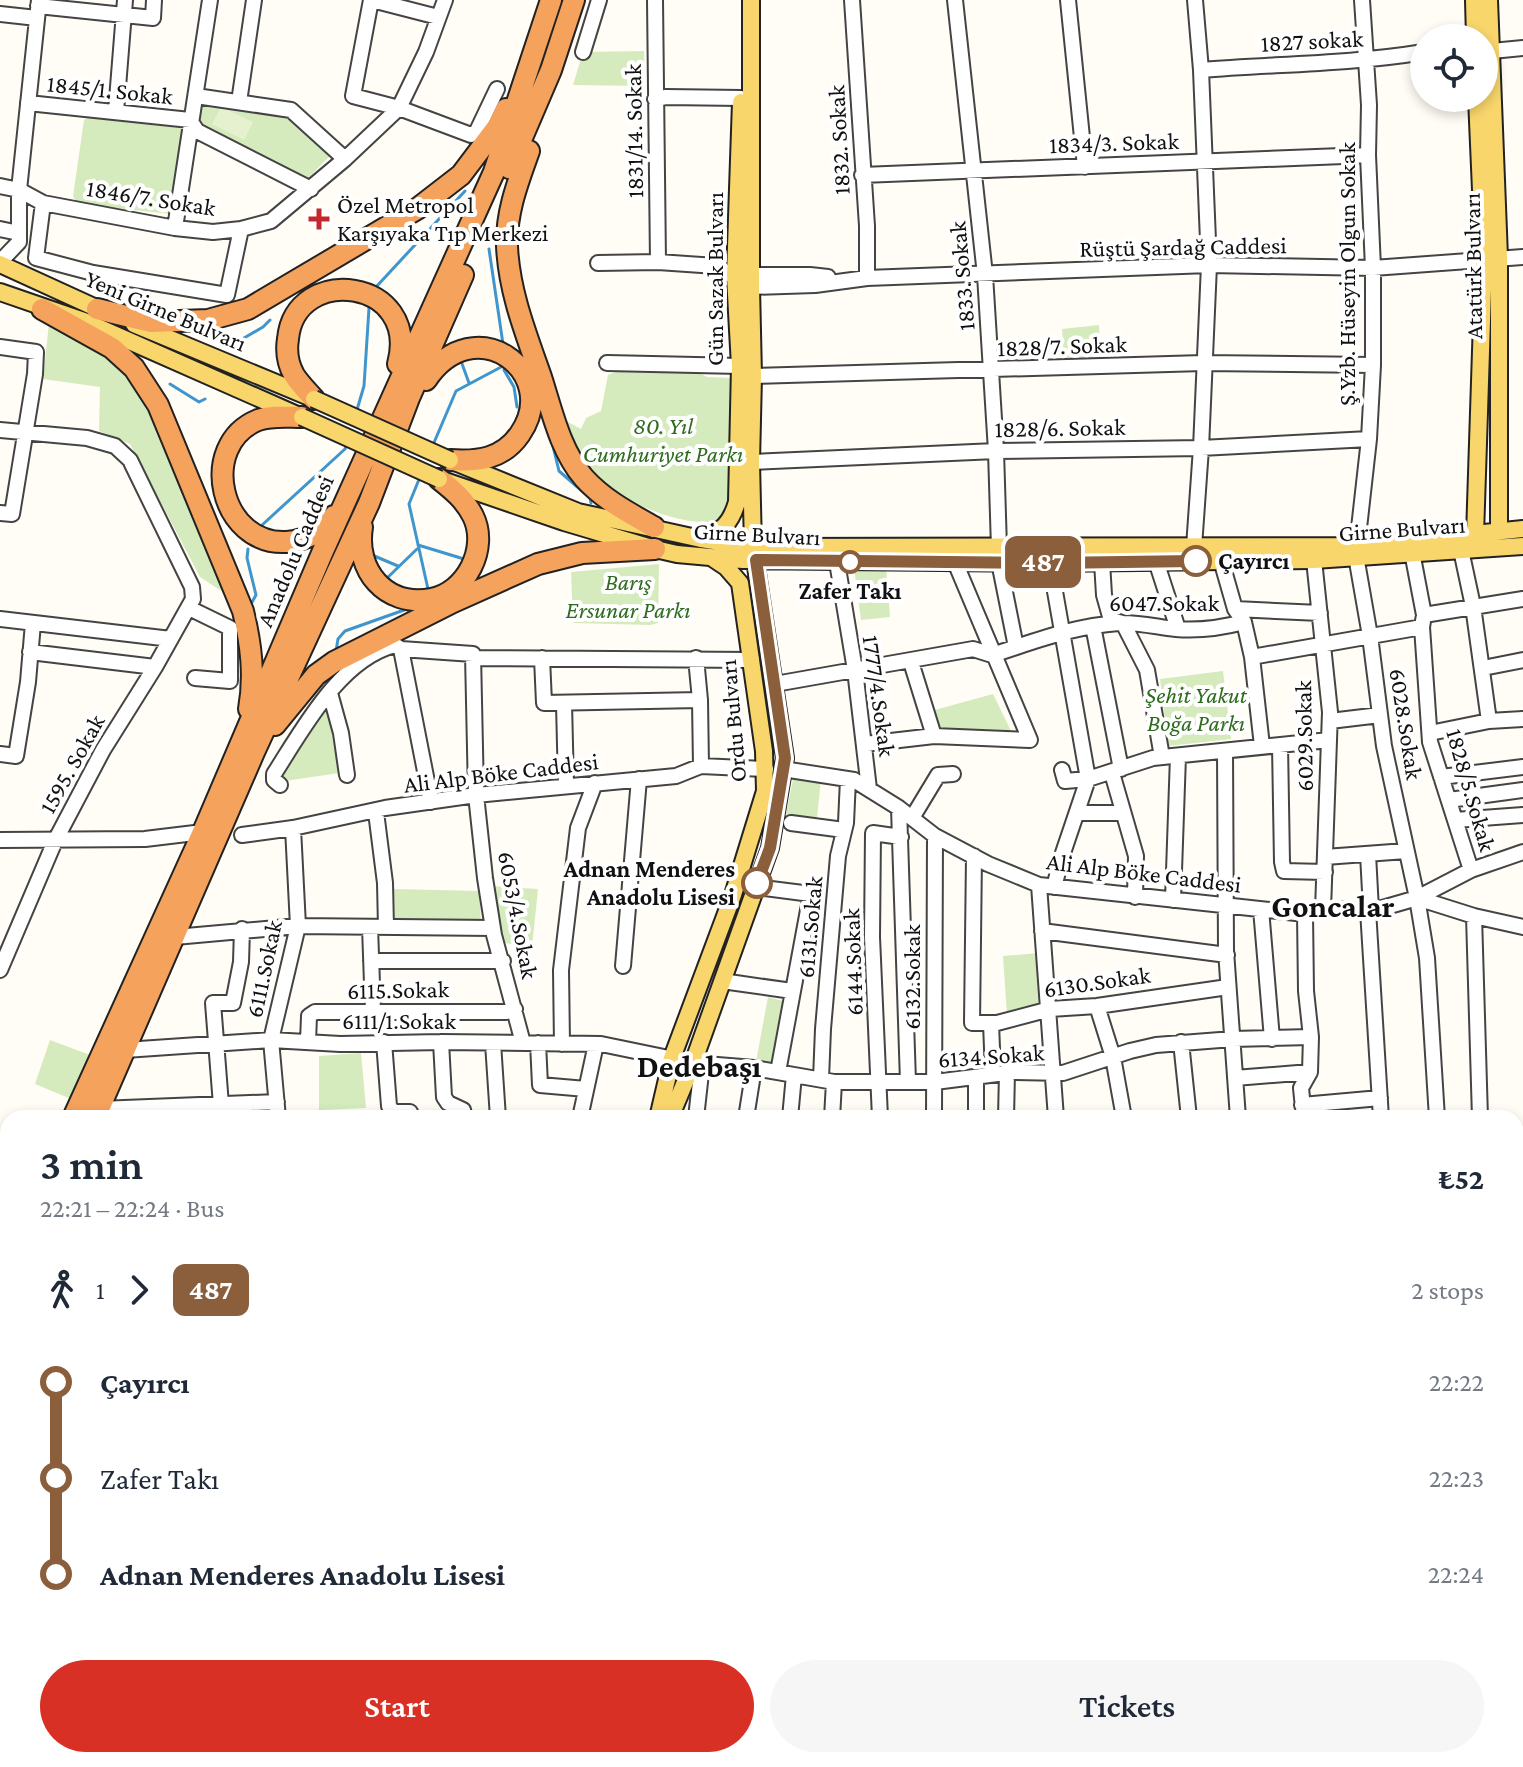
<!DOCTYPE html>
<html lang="en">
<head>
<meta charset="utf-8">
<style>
  :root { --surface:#fff; --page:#f6f6f7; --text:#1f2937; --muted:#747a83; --accent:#d93025 }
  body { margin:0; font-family:"Crimson Pro",serif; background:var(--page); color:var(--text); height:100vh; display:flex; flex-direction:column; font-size:30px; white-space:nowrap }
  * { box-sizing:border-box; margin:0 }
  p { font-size:26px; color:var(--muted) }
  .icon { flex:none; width:44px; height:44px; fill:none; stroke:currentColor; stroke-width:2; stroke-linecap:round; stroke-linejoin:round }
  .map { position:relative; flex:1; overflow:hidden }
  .details { position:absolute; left:0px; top:1110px; width:1524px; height:658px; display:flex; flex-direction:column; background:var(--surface); border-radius:24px 24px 0 0; box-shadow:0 4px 12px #0003 }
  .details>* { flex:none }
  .badge { padding:0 16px; border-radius:12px; font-size:28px; line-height:52px }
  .tools { position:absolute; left:1410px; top:24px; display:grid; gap:16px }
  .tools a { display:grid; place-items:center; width:88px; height:88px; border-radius:50%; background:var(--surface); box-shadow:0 4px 12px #0003; font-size:40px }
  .map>.badge { position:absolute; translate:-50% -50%; box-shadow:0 0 0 4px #fff }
  .legs { display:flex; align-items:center; gap:12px; height:88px; padding:0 40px; font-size:26px }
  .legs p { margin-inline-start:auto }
  .headline { display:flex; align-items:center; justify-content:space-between; height:136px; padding:0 40px }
  h1 { font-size:44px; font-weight:600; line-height:60px }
  .primary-button { display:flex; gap:16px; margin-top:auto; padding:16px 40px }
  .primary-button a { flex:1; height:92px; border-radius:48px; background:var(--accent); color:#fff; font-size:32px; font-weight:600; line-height:92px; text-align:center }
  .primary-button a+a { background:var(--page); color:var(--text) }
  ul { padding:0 40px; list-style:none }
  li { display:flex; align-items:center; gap:28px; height:96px; font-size:30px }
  li i { display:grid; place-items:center; width:12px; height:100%; margin:0 10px; background:currentColor }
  li i::after { content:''; width:20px; height:20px; margin:-10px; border:6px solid; border-radius:50%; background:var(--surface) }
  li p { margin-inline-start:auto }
  li:first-child i { background:linear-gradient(#0000 50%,currentColor 0) }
  li:last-child i { background:linear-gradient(currentColor 50%,#0000 0) }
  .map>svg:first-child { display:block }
  .green { fill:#d5ebbd }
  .pitch { fill:#e6f2cf }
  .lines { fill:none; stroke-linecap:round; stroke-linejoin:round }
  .stream { stroke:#3f96cf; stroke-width:3 }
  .river { stroke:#b9e0f7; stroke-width:16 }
  .major-tunnel { stroke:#dbdad3; stroke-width:16; stroke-dasharray:16 8; stroke-linecap:butt }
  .minor-casing { stroke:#444; stroke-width:18 }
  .major-casing { stroke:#222; stroke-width:20 }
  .highway-casing { stroke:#222; stroke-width:24 }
  .minor { stroke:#fff; stroke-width:14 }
  .major { stroke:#f9d66b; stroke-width:16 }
  .highway { stroke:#f5a25d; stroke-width:20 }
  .rail { stroke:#c4262e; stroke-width:3 }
  .major-bridge-casing { stroke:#222; stroke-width:20; stroke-linecap:butt }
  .major-bridge { stroke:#f9d66b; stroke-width:16 }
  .line-1-casing { stroke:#fff; stroke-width:18 }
  .line-1 { stroke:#8b5e3c; stroke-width:12 }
  .poi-dot { fill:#c4262e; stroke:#fff; stroke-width:3 }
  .stop-1-dot { fill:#fff; stroke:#8b5e3c; stroke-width:4 }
  .labels { text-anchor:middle; stroke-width:8; stroke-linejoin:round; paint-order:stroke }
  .street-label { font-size:24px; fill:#111; stroke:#fff }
  .poi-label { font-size:24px; fill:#111; stroke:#fff; text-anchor:start }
  .park-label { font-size:24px; font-style:italic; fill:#2f6b1f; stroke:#fff }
  .stop-label { font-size:24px; font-weight:bold; fill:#111; stroke:#fff; text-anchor:start }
  .district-label { font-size:32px; font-weight:bold; fill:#111; stroke:#fff }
</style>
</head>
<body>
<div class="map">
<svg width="1523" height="1767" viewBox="0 0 1523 1767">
  <rect width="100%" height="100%" fill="#fffdf5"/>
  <!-- green -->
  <path class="green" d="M 644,51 L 645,86 L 573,85 L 583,52 Z
    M 195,99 L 288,114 L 331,155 L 306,180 L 198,125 Z
    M 90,116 L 181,128 L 184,134 L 171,214 L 77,204 L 73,196 L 84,120 Z
    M 49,323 L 105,355 L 136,384 L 162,436 L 226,594 L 200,577 L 130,444 L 99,431 L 100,387 L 43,379 Z
    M 1099,325 L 1100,361 L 1064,363 L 1062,329 Z
    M 621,370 L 696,371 L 707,377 L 731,378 L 729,512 L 722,522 C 679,527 614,501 588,466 C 578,453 573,435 566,421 L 581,429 L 586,418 L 601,411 L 608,375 Z
    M 659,564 L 658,623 L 650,625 L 573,623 L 571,572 Z
    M 854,567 L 886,567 L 890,617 L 861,620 Z
    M 1223,671 L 1231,739 L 1168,746 L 1160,679 Z
    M 993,694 L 1014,737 L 936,733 L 931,711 Z
    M 327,704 L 339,773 L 278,782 L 279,771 Z
    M 794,774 L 821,779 L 817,818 L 786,815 Z
    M 490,886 L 538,889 L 532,947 L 505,943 L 497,929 Z
    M 394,889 L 479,891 L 481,921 L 395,920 Z
    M 1039,953 L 1042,1005 L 1007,1015 L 1003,956 Z
    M 768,997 L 787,1002 L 775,1071 L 755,1067 Z
    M 50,1040 L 90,1055 L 71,1099 L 35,1084 Z
    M 361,1053 L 366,1108 L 319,1110 L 319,1056 Z"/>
  <!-- pitch -->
  <path class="pitch" d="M 221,107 L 253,122 L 244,140 L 212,124 Z"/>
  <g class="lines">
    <!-- stream -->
    <path class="stream" d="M 489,249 L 503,344
      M 376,287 L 465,191
      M 232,345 L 263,327 L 270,320
      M 461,361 L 469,383
      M 504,370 L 514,387 L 517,407
      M 170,384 L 199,402 L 205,399
      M 356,413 L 364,386 L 369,308
      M 551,438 L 559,471 L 590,498 L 591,503
      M 433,445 L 456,391 L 503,366
      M 420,477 L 409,504 L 428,589
      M 261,526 L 345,449 L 347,443
      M 418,545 L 464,559
      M 248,549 L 247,558 L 256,595 L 251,604
      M 372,555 L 398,566
      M 385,580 L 417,549
      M 336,651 L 338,639 L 345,631 L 407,609"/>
    <!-- river -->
    <path class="river" d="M 0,1503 L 8,1500
      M 1476,1760 L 1496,1767"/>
    <!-- major-tunnel -->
    <path class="major-tunnel" d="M 1388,1760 L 1395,1767"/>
    <!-- minor casing -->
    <g class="minor-casing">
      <path id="minor" d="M 371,0 L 353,96 L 399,108 L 471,135 L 477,131 L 497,89
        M 372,0 L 438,17
        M 655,0 L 658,262
        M 852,0 L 867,226 L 867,278
        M 955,0 L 985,275 L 996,451 L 999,548
        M 1068,0 L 1085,167
        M 38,6 L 153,18 L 154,0
        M 0,14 L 37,18
        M 1492,51 L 1523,48
        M 583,52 L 599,0
        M 1201,70 C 1276,64 1351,64 1424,52
        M 196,96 L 291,110 L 345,159
        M 655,99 L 666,97 L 741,98
        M 239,102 L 254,0
        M 28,103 L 190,120 L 197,131 L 311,189
        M 116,112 L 125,0
        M 862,175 L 1368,155
        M 0,186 L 19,190 L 43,203 L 175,228 L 213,232 L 241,229 L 271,221 L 345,159 L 399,108 L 426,52 L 445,0
        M 43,203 L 36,258 L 93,273 L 227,295 L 241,229
        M 175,228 L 210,0
        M 0,229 L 19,233
        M 0,262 L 19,242 L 19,190 L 39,0
        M 598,263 L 658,262 L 716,266 L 751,287 L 815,285 L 867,278 L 1209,265 L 1373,268 L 1523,257
        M 741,275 L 810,275 L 828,277
        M 0,347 L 36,352 L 35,374 L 12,514 L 0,513
        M 607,363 L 740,366
        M 753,376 L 1203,363 L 1373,365
        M 0,430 L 87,438 L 115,446 L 130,460 L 192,587 L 193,599 L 155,667 L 103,750 L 55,841 L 0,970
        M 751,462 L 996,451 L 1201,448 L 1369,439
        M 1357,546 L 1369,439 L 1373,365 L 1373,268 L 1368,155 L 1369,105 L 1362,0
        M 1194,547 L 1201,448 L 1209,265 L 1201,70 L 1195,0
        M 1461,550 L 1473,606 L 1489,721
        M 1412,552 L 1424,615
        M 1356,556 L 1370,636 L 1384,746 L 1417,898 L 1427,958 L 1437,1118
        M 1221,560 L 1235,609 L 1244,622 L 1252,657 L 1262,746
        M 1314,560 L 1330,712 L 1323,910
        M 1156,561 L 1178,629
        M 837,562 L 855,670 L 869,789
        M 999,562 L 1016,647
        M 1102,562 L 1104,595 L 1111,620 L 1123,623
        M 1050,563 L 1088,779 L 1063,853 L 1054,887
        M 189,608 L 230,628 L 230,681 L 195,678
        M 1235,609 L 1320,613
        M 0,619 L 171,639
        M 1123,623 L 1147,670 L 1162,757
        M 1093,626 L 1121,769
        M 1422,627 L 1430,742 L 1471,870
        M 401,649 L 431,802
        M 30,652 L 155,667
        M 992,655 C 1036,641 1073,626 1119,623 C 1138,622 1157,627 1176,629 C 1199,631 1221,628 1244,622
        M 1252,657 L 1422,627 L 1424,615 L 1523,599
        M 473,658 L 752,660
        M 542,658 L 544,703 L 700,700
        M 696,658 L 700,700 L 701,766
        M 911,662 L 934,736
        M 1483,668 L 1523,660
        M 775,684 L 973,649 L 992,655
        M 330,693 L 341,733 L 347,775
        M 564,703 L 566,786
        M 1330,721 L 1380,715
        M 1430,733 L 1489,721 L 1523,719
        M 865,744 L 934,736 L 1030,740 L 955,562
        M 1280,745 L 1282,862 L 1284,871 L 1325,872
        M 1225,751 L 1226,951 L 1238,1118
        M 0,754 L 16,756 L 28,682 L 33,623
        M 783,769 L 854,780 L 899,808 L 935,836 L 988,864 L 1039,885 L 1305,914 L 1323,910 L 1379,909 L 1417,898 L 1474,916 L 1523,927
        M 1062,770 L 1065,781 L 1088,779 L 1153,758 L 1329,740
        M 1112,773 L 1136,856 L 1135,897
        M 1441,777 L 1523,767
        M 280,785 L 274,780 L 274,774 C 303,729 340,659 395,645 L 401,649 L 473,654 L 476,795 L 485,878 L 494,935 L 523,1043
        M 1449,800 L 1523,790
        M 899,808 L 908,1082
        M 376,812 L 385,883 L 386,927
        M 1078,813 L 1123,813
        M 912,818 L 938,775 L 953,774
        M 1455,820 L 1523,815
        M 791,823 L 844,830
        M 242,835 L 293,828 L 385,808 L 476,795 L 676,776 L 701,766 L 766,769
        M 0,840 L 145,839 L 203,832
        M 1368,854 L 1371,910
        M 974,856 L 972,1023 L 997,1023 L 1050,1009 L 1097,1006 L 1228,987
        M 1325,857 L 1406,851
        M 1039,885 L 1056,1118
        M 756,887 L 811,894 L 778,1072
        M 1417,898 L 1471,870 L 1523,852
        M 1173,900 L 1178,756
        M 1261,909 L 1272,1039
        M 1368,910 L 1381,1118
        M 1474,916 L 1480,1118
        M 370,927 L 373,1012
        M 1042,931 L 1227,955
        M 175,937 L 298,926 L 493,928
        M 371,961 L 503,961
        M 623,966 L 639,779
        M 722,981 L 792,991
        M 1097,1006 L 1113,1057 L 1124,1118
        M 991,1023 L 993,1074
        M 308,1042 L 309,1016 L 315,1012 L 506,1012 L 515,1009
        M 384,1042 L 389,1106 L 393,1112 L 410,1112 L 410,1118
        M 441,1042 L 444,1097 L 448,1103 L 463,1110 L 465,1118
        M 1181,1042 L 1189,1118
        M 493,1043 L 498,1118
        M 538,1043 L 540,1085 L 586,1089
        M 562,1044 L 561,970 L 578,828 L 595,783
        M 125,1050 L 271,1040 L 340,1044 L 441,1042 L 601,1044 L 693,1063 L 754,1068 L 834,1082 L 935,1082 L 1013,1072 L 1063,1073 L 1130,1051 L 1156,1045 L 1233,1039 L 1311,1037
        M 1235,1078 L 1310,1072
        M 821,1079 L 823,1029 L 838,856 L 846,823 L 848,779
        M 221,1105 L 213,1003 L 233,1003 L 241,962 L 242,929
        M 1302,1105 L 1380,1098
        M 99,1109 L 277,1102
        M 278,1118 L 271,1040 L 298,926 L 293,828
        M 580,1118 L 596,1044
        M 696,1118 L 702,1064
        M 746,1118 L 754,1068
        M 790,1118 L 794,1075
        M 832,1118 L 834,1082
        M 880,1118 L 872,937 L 873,833 L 901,837
        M 934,1118 L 935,836
        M 976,1118 L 976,1077
        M 1006,1118 L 1007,1072
        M 1304,1118 L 1301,1088 L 1310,1072 L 1311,1037 L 1306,991 L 1305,914
        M 0,1202 L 8,1203
        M 1516,1270 L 1523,1269
        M 1516,1335 L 1523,1336
        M 1516,1371 L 1523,1372
        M 1516,1421 L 1523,1421
        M 0,1478 L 8,1474
        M 1516,1507 L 1523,1507
        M 1516,1596 L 1523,1591
        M 0,1635 L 8,1565
        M 1516,1659 L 1523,1650
        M 0,1683 L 8,1668
        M 1516,1745 L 1523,1753
        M 57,1760 L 100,1767
        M 1012,1760 L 1012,1767
        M 1138,1760 L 1138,1767
        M 1248,1760 L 1325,1767
        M 0,1767 L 6,1749
        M 161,1767 L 162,1760
        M 314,1767 L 315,1760
        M 477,1767 L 477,1760
        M 530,1767 L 531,1760
        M 655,1767 L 657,1760
        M 697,1767 L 698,1760
        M 905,1767 L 943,1760
        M 1193,1767 L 1194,1760
        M 1372,1767 L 1376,1760
        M 1431,1767 L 1437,1760"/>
    </g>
    <!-- major casing -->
    <g class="major-casing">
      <path id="major" d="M 1474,0 L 1475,38
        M 1489,0 L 1499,257 L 1499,530
        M 1477,98 L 1484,259 L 1475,535 L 1481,542
        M 0,264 L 105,312
        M 0,292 L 84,321 L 297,415
        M 134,324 L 312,398
        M 455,462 L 578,512 L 701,539 L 753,547 L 1357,546 L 1523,529
        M 445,481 L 564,522 L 655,549 L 677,554 L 743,560 L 1050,563 L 1314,560 L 1523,546
        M 701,539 C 722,532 731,523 737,502 L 740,366 L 735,276 L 741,102
        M 658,1118 L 672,1058 L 733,895 L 765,791 L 764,751 L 740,583 L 726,567 L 714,559
        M 670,1118 L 693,1063 L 770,848 L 785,758 L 753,547 L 751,462 L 753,376 L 751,287 L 751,0
        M 569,1767 L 570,1760
        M 590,1767 L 591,1760"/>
    </g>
    <!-- highway casing -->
    <g class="highway-casing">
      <path id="highway" d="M 529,151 C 518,182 506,212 507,246 C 509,292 526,334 541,377 C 552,411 560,450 584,478 C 604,500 629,513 654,527
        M 509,168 L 551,70 L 574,0
        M 42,309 L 112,348 L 134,368 L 158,405 L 243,611 C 251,644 255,675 249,709
        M 97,309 L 151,322 L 208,320 L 248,309 L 417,209 L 461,175 L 498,126 L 506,109
        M 426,380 C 475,307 562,373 520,434 C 503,459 478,462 450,460
        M 314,399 C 307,391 299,383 294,375 C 288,364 286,351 288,339 C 295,263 421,278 398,364
        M 302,417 C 287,417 272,415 258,420 C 197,445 220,546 287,542 C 307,540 322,532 334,516
        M 362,527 C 355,570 385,607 431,599 C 466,593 489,548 473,516 C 465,500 453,490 439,479
        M 275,725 L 316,675 L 334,662 L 453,602 L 538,564 L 582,553 L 655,549
        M 73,1118 L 203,832 L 323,551 L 494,172 L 551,0
        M 95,1118 L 255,750 L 369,503 L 409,398 L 463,275
        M 0,1284 L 8,1265
        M 0,1333 L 8,1314"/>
    </g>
    <!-- minor -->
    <use href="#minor" class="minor"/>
    <!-- major -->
    <use href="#major" class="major"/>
    <!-- highway -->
    <use href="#highway" class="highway"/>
    <!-- rail -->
    <path class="rail" d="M 1516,1627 L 1523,1618
      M 1405,1767 L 1410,1760"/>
    <!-- major-bridge casing -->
    <g class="major-bridge-casing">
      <path id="major-bridge" d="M 314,399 L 450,460
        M 302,417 L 439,479"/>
    </g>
    <!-- major-bridge -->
    <use href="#major-bridge" class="major-bridge"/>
  </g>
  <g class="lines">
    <!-- line-1 casing -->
    <g class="line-1-casing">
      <path id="line-1" d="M 757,883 L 770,848 L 785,758 L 756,560 L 1050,563 L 1196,561"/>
    </g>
    <!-- line-1 -->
    <use href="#line-1" class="line-1"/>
  </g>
  <!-- markers -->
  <path class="poi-dot" d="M315 207h8v8h8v8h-8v8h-8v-8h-8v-8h8z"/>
  <g class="stop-1-dot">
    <circle cx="1196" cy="561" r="14"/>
    <circle cx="850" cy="562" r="10"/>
    <circle cx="757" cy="883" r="14"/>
  </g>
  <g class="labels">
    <!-- street labels -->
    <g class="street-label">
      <text transform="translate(1312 41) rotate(-3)" y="8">1827 sokak</text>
      <text transform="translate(110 90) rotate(6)" y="8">1845/1. Sokak</text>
      <text transform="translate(634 131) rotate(-91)" y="8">1831/14. Sokak</text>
      <text transform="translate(839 140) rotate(-93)" y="8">1832. Sokak</text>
      <text transform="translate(1114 143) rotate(-2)" y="8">1834/3. Sokak</text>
      <text transform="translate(151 198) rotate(9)" y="8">1846/7. Sokak</text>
      <text transform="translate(1183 247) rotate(-1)" y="8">Rüştü Şardağ Caddesi</text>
      <text transform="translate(1473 266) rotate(-91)" y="8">Atatürk Bulvarı</text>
      <text transform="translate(1347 274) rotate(-90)" y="8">Ş.Yzb. Hüseyin Olgun Sokak</text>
      <text transform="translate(962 276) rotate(-95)" y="8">1833. Sokak</text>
      <text transform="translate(715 279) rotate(-90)" y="8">Gün Sazak Bulvarı</text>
      <text transform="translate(166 311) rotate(23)" y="8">Yeni Girne Bulvarı</text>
      <text transform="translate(1062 346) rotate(-2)" y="8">1828/7. Sokak</text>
      <text transform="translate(1060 428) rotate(-1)" y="8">1828/6. Sokak</text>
      <text transform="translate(1402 529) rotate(-4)" y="8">Girne Bulvarı</text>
      <text transform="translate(757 534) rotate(3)" y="8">Girne Bulvarı</text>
      <text transform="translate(295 551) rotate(-67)" y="8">Anadolu Caddesi</text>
      <text x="1164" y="611">6047.Sokak</text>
      <text transform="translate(879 696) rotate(82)" y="8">1777/4.Sokak</text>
      <text transform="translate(733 721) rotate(-95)" y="8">Ordu Bulvarı</text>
      <text transform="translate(1406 724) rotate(81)" y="8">6028.Sokak</text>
      <text transform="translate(1304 736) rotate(-91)" y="8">6029.Sokak</text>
      <text transform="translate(72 764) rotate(-61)" y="8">1595. Sokak</text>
      <text transform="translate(501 773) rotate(-7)" y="8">Ali Alp Böke Caddesi</text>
      <text transform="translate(1471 790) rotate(74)" y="8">1828/5.Sokak</text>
      <text transform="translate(1144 873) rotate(7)" y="8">Ali Alp Böke Caddesi</text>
      <text transform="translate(518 915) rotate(79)" y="8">6053/4.Sokak</text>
      <text transform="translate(810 927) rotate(-85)" y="8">6131.Sokak</text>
      <text transform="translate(853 962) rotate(-92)" y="8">6144.Sokak</text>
      <text transform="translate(264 969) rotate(-78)" y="8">6111.Sokak</text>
      <text transform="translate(912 977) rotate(-90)" y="8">6132.Sokak</text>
      <text transform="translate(1097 982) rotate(-8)" y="8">6130.Sokak</text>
      <text transform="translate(398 990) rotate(-1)" y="8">6115.Sokak</text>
      <text x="399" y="1029">6111/1.Sokak</text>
      <text transform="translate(991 1056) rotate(-4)" y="8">6134.Sokak</text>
    </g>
    <!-- poi labels -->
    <g class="poi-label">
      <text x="337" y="213">Özel Metropol<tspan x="337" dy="28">Karşıyaka Tıp Merkezi</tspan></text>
    </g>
    <!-- park labels -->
    <g class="park-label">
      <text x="663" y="434">80. Yıl<tspan x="663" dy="28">Cumhuriyet Parkı</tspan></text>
      <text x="628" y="590">Barış<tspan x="628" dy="28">Ersunar Parkı</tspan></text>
      <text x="1196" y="703">Şehit Yakut<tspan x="1196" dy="28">Boğa Parkı</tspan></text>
    </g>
    <!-- stop labels -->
    <g class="stop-label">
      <text x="1218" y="569">Çayırcı</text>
      <text x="850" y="599" text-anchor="middle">Zafer Takı</text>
      <text x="735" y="877" text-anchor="end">Adnan Menderes<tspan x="735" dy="28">Anadolu Lisesi</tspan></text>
    </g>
    <!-- district labels -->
    <g class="district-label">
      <text x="1333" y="917">Goncalar</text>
      <text x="699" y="1077">Dedebaşı</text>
    </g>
  </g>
</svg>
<div class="tools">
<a><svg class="icon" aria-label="locate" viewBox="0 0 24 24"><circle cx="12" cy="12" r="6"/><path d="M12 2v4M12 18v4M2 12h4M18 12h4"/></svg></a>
</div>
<b class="badge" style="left:1043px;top:562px;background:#8b5e3c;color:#fff">487</b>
<section class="details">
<div class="headline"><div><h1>3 min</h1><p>22:21 – 22:24 · Bus</p></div><b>₺52</b></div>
<div class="legs"><svg class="icon" aria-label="walk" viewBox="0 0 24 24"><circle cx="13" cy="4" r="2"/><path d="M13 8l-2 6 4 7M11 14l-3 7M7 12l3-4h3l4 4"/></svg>1<svg class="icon" aria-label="forward" viewBox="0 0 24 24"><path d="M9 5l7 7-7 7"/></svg><b class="badge" style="background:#8b5e3c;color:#fff">487</b><p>2 stops</p></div>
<ul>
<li><i style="color:#8b5e3c"></i><b>Çayırcı</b><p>22:22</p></li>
<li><i style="color:#8b5e3c"></i><span>Zafer Takı</span><p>22:23</p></li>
<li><i style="color:#8b5e3c"></i><b>Adnan Menderes Anadolu Lisesi</b><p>22:24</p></li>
</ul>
<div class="primary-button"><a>Start</a><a>Tickets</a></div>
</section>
</div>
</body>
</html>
